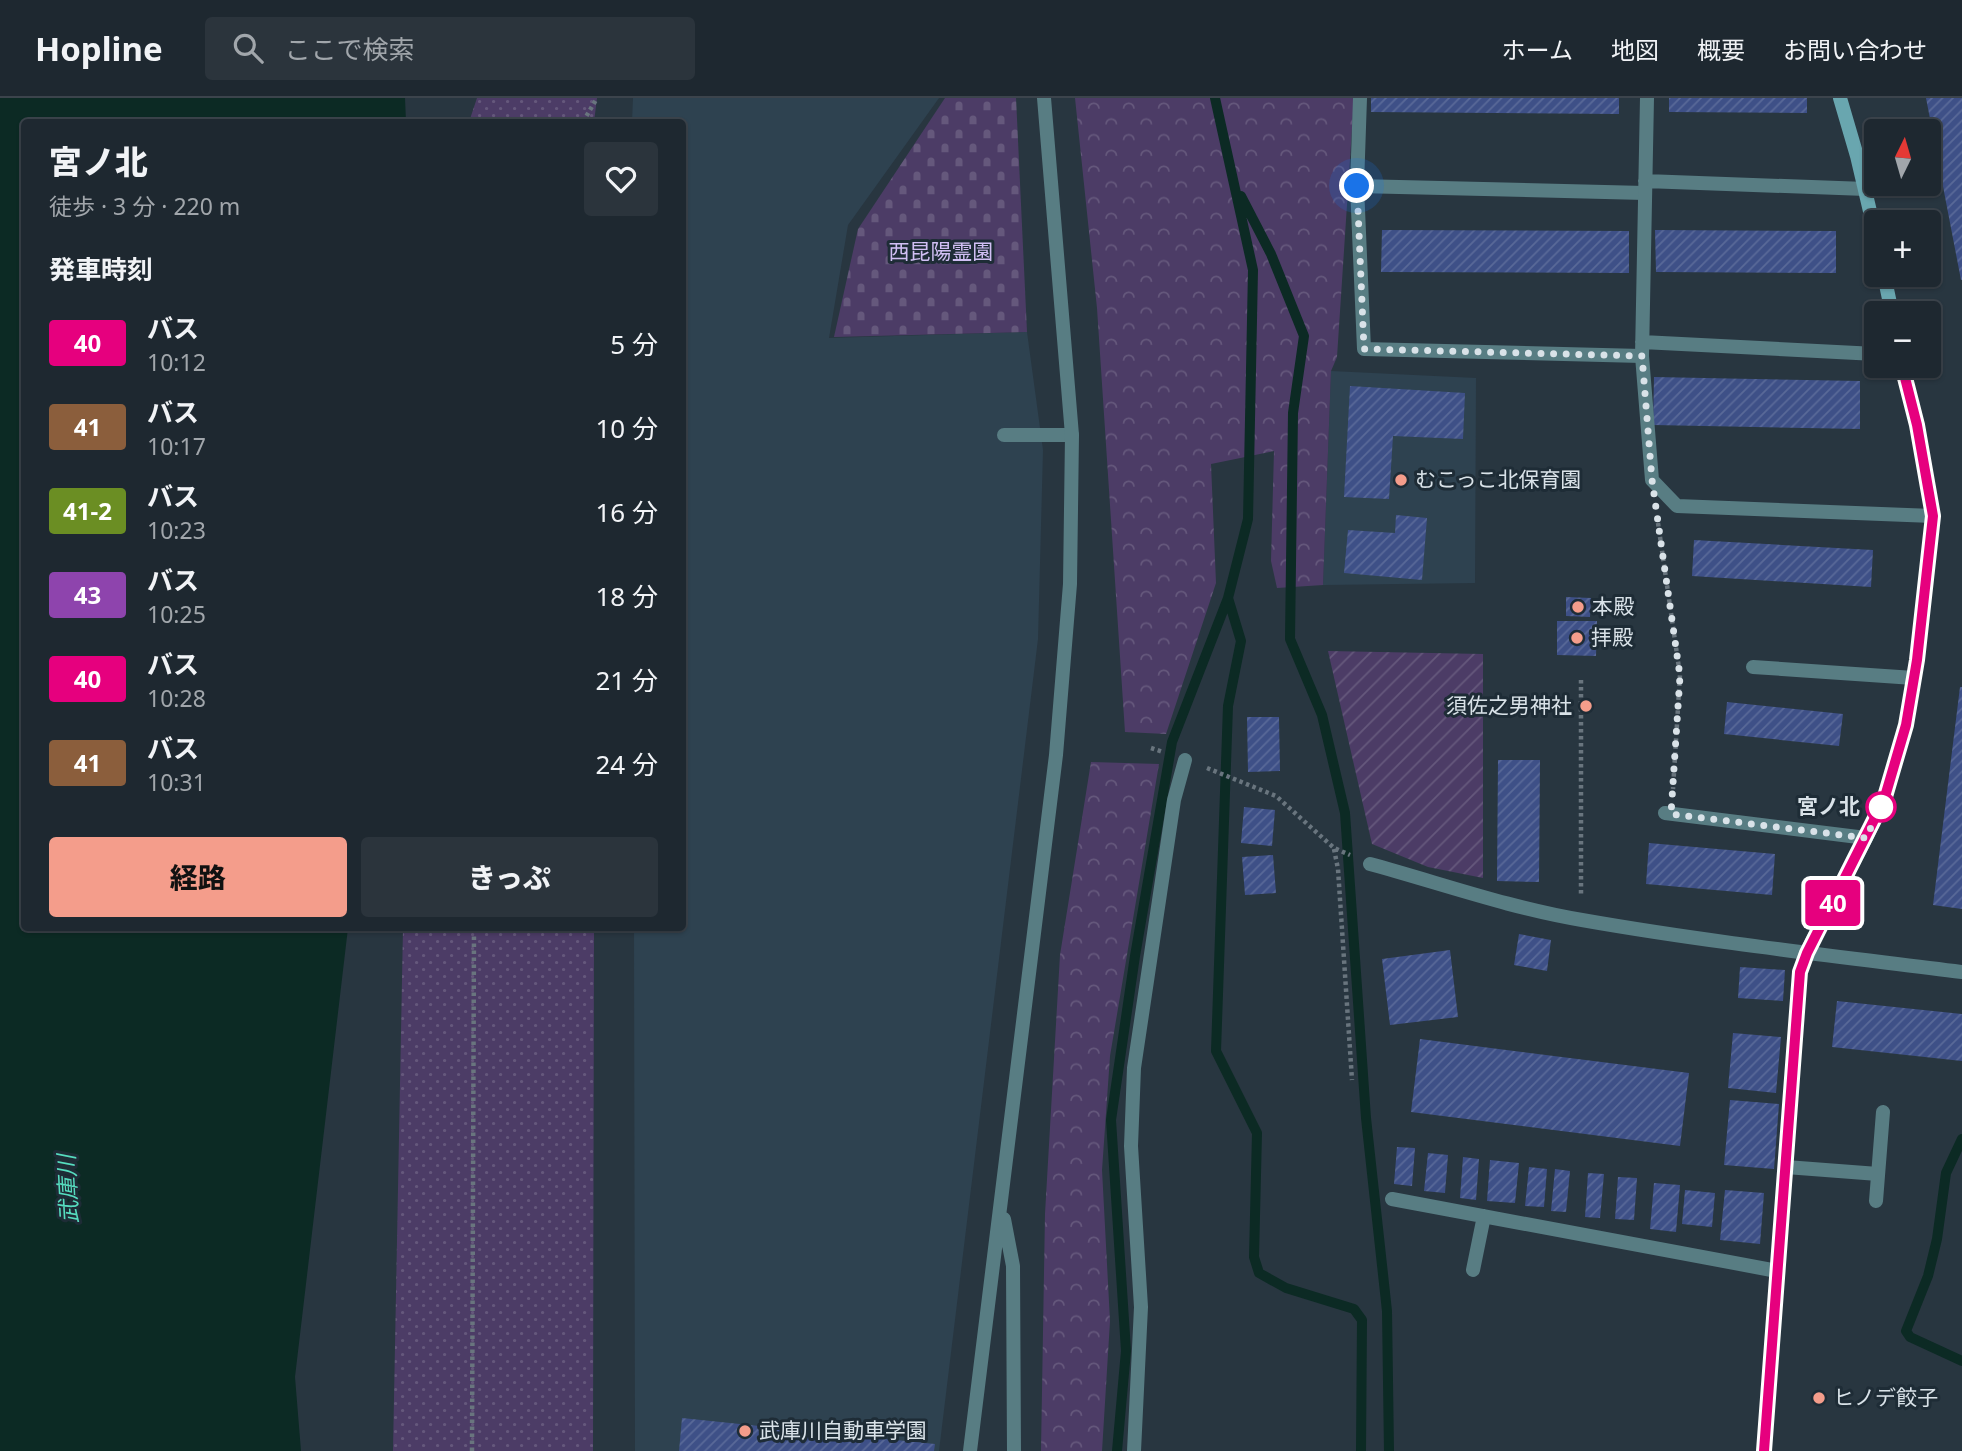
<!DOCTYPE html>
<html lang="ja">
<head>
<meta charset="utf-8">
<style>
  :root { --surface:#1e2830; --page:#2b343c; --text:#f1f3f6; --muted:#a1a6ab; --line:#3c444c; --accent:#f49d8b }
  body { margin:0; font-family:"Noto Sans","Noto Sans JP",sans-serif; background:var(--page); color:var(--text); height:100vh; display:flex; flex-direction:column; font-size:26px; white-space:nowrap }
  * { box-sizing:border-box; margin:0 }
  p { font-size:23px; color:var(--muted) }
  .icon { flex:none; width:38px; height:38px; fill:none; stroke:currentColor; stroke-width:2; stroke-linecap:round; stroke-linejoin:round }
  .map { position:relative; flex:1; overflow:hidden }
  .panel { position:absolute; left:21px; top:21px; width:665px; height:812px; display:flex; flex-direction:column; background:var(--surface); border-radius:7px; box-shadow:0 2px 5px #0004,0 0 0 2px var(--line) }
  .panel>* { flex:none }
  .badge { padding:0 14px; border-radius:5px; font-size:24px; line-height:46px }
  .needle { width:46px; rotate:5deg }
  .buttons { position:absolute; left:1864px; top:21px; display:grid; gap:14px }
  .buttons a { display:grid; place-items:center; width:77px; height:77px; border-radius:7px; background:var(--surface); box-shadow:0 2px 5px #0004,0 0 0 2px var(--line); font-size:35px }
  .you { position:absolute; width:35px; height:35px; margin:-18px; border:5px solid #fff; border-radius:50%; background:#1a73e8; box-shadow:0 0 0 10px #1a73e833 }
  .map>.badge { position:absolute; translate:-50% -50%; box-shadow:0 0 0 4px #fff }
  h2 { padding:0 28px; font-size:26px; line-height:63px }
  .round { display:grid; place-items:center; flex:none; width:74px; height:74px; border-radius:7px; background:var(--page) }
  .summary { display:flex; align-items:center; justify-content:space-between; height:119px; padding:0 28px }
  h1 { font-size:33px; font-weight:800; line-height:52px }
  .primary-button { display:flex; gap:14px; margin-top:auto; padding:14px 28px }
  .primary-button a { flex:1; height:80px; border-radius:7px; background:var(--accent); color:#111; font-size:28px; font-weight:800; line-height:80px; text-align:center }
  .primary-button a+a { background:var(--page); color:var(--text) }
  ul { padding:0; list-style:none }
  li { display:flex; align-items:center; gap:21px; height:84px; padding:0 28px }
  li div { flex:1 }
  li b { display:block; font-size:26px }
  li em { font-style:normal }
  li .badge { min-width:77px; font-weight:700; text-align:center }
  header { display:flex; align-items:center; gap:42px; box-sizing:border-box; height:98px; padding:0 35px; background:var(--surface); border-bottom:2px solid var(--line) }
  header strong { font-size:33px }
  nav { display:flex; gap:38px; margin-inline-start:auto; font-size:24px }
  .search { width:490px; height:63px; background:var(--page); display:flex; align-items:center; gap:18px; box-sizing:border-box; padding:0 24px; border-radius:7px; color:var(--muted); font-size:26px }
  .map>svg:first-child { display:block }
  .built { fill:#2e4250 }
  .grass { fill:url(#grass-dots) }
  .forest { fill:url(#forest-crowns) }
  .cemetery { fill:url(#cemetery-stones) }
  .garden { fill:url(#garden-furrows) }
  .water { fill:#0c2a24 }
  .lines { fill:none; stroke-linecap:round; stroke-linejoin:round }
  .stream { stroke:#0c2a24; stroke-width:10 }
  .building { fill:url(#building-hatch) }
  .path { stroke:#69757e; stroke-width:4.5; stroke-dasharray:3.5 3.5; stroke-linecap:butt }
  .lane { stroke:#587d83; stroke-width:14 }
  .street { stroke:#587d83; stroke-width:14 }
  .secondary { stroke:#69a6af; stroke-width:14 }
  .line-casing { stroke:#fff; stroke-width:16 }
  .line { stroke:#e6007e; stroke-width:10 }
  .walk { stroke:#d9e2e8; stroke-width:7; stroke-dasharray:0 12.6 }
  .poi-dot { fill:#f49d8b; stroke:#1e2c36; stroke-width:2.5 }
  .stop-dot { fill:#fff; stroke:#e6007e; stroke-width:3.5 }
  .labels { text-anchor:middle; stroke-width:6; stroke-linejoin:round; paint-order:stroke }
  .park-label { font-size:21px; fill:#d1bff4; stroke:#1e2c36 }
  .poi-label { font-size:21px; fill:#d9e2e8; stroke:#1e2c36; text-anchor:start }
  .stop-label { font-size:21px; font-weight:bold; fill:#d9e2e8; stroke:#1e2c36; text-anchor:end }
  .water-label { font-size:23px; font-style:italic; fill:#56dcbf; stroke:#1e2c36 }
</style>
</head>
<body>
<header>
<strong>Hopline</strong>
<div class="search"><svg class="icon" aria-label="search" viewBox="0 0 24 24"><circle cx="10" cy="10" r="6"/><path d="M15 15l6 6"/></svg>ここで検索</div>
<nav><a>ホーム</a><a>地図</a><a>概要</a><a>お問い合わせ</a></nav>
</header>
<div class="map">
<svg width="1962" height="1353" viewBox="0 0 1962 1353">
  <defs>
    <pattern id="grass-dots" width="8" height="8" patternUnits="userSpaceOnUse" patternTransform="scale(1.75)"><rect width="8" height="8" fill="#4c3c66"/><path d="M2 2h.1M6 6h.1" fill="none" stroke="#65587c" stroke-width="1.8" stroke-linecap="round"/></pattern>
    <pattern id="forest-crowns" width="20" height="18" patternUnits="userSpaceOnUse" patternTransform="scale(1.75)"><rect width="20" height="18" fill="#4c3c66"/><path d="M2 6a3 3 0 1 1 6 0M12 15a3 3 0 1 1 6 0" fill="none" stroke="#65587c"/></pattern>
    <pattern id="cemetery-stones" width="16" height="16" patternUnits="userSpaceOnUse" patternTransform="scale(1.75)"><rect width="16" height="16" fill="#4c3c66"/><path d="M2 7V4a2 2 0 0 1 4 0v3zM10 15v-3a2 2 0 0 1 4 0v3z" fill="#65587c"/></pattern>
    <pattern id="garden-furrows" width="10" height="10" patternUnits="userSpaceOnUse" patternTransform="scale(1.75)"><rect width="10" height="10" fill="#4c3c66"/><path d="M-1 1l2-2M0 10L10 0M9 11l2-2" fill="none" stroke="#65587c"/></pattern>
    <pattern id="building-hatch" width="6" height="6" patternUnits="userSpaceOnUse" patternTransform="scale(1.75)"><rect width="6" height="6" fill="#3e5087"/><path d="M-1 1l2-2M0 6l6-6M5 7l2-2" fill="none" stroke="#596998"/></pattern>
  </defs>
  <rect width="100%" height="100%" fill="#283640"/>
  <!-- built -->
  <path class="built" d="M 633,0 L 939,0 L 848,127 L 829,240 L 1027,234 L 1043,352 L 1038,541 L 939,1353 L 635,1353 L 634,830 L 682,830 L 682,24 L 632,24 Z
    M 1331,273 L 1476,280 L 1475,485 L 1323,487 Z"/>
  <!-- grass -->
  <path class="grass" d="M 477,0 L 597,0 L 594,24 L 469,24 Z
    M 403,830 L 594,830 L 593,1353 L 393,1353 Z"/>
  <!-- forest -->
  <path class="forest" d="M 1075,0 L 1354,0 L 1337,259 L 1331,273 L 1323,487 L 1277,490 L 1271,463 L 1274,353 L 1211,366 L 1216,485 L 1166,636 L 1125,634 L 1097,210 Z
    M 1091,664 L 1159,666 L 1110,958 L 1102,1072 L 1110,1223 L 1102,1353 L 1041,1353 L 1045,1116 L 1060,857 Z"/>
  <!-- cemetery -->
  <path class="cemetery" d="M 945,0 L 1016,0 L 1027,234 L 834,239 L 858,131 Z"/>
  <!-- garden -->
  <path class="garden" d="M 1328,553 L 1483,556 L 1483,780 L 1428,769 L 1372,746 Z"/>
  <!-- water -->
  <path class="water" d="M 0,0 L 405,0 L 406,24 L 24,24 L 24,830 L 348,830 L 295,1279 L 301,1353 L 0,1353 Z"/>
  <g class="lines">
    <!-- stream -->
    <path class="stream" d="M 1241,98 L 1271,156 L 1304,238 L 1293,315 L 1290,541 L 1322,617 L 1345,715 L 1366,1020 L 1387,1213 L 1389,1353
      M 1228,500 L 1241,543 L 1228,608 L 1216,953 L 1257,1035 L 1254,1159 L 1259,1175 L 1286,1190 L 1354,1211 L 1362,1222 L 1361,1353
      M 1962,1041 L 1946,1075 L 1937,1141 L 1928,1178 L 1906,1233 L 1910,1239 L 1962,1263
      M 1117,1353 L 1126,1253 L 1111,1022 L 1135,858 L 1172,644 L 1228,500 L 1248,421 L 1253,172 L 1215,0"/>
  </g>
  <!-- building -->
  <path class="building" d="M 1371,0 L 1619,0 L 1619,16 L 1371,14 Z
    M 1669,0 L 1807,0 L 1807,15 L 1669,14 Z
    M 1926,0 L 1962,0 L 1962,182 L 1961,182 Z
    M 1382,132 L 1629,133 L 1629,175 L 1381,174 Z
    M 1655,132 L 1836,133 L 1836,175 L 1656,174 Z
    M 1654,279 L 1860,283 L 1860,331 L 1653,327 Z
    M 1350,288 L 1465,295 L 1463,341 L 1393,338 L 1389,401 L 1344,399 Z
    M 1396,417 L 1427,420 L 1422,482 L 1344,475 L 1348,432 L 1395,435 Z
    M 1694,442 L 1873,452 L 1871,489 L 1692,478 Z
    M 1566,499 L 1591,500 L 1590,519 L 1566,518 Z
    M 1557,523 L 1597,523 L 1596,558 L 1557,557 Z
    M 1960,589 L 1962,589 L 1962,811 L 1933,807 Z
    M 1727,604 L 1843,616 L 1839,648 L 1724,636 Z
    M 1247,619 L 1279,619 L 1280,673 L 1248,674 Z
    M 1498,662 L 1540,662 L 1539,784 L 1497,783 Z
    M 1244,709 L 1275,712 L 1272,748 L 1241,745 Z
    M 1649,745 L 1775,756 L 1772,797 L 1646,786 Z
    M 1273,757 L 1276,795 L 1245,797 L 1242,759 Z
    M 1519,836 L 1551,842 L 1547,873 L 1514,867 Z
    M 1450,852 L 1458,919 L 1390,927 L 1382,861 Z
    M 1740,869 L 1785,872 L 1783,903 L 1738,900 Z
    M 1837,903 L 1962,916 L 1962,963 L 1832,949 Z
    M 1733,935 L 1781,939 L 1776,995 L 1728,990 Z
    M 1420,941 L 1689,975 L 1680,1048 L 1411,1014 Z
    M 1730,1002 L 1779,1006 L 1774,1071 L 1724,1067 Z
    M 1397,1049 L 1415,1050 L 1412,1088 L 1394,1086 Z
    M 1428,1055 L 1448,1057 L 1445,1095 L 1424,1093 Z
    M 1463,1059 L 1479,1061 L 1476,1102 L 1460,1100 Z
    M 1490,1062 L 1519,1065 L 1515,1105 L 1487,1103 Z
    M 1529,1069 L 1547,1071 L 1544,1109 L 1525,1108 Z
    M 1555,1071 L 1570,1073 L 1566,1114 L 1551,1113 Z
    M 1588,1075 L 1604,1076 L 1600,1120 L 1585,1119 Z
    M 1618,1079 L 1637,1080 L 1634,1122 L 1615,1121 Z
    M 1654,1085 L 1680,1087 L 1676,1134 L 1650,1131 Z
    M 1685,1092 L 1715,1095 L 1712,1129 L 1682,1126 Z
    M 1725,1092 L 1764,1095 L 1760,1146 L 1720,1142 Z
    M 682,1320 L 935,1346 L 934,1353 L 679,1353 Z"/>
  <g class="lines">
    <!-- path -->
    <path class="path" d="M 583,24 L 597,0
      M 1658,425 L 1680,577 L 1673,691
      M 1581,582 L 1581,797
      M 1151,650 L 1163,654
      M 1207,670 L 1276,698 L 1334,750 L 1350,757
      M 1334,751 L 1338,771 L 1352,982
      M 472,1353 L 474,830"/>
    <!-- lane -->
    <path class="lane" d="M 1360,0 L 1357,88 L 1364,251 L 1642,258
      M 1357,88 L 1645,95
      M 1004,337 L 1072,337
      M 1753,569 L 1914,580
      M 1665,715 L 1866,740"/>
    <!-- street -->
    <path class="street" d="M 1647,0 L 1642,258 L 1652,382 L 1677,408 L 1933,418
      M 1645,83 L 1866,91
      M 1642,244 L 1876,256
      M 1370,766 C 1440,785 1510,810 1582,822 C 1707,844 1835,858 1962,874
      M 1786,1069 L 1878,1076
      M 1392,1101 L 1777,1173
      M 1876,1103 L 1883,1014
      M 1004,1121 L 1013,1168 L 1014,1353
      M 1473,1172 L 1484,1118
      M 970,1353 L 1056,657 L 1070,486 L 1072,337 L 1044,0
      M 1134,1353 L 1141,1209 L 1131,1048 L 1134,970 L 1174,702 L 1185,662"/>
    <!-- secondary -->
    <path class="secondary" d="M 1840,0 L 1857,58 L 1876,139
      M 1884,177 L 1892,215
      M 1764,1353 L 1800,874 L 1806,855 L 1866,740 L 1884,702 L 1906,627 L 1917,562 L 1933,418 L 1917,327 L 1902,268"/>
  </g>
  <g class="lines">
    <!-- line casing -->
    <g class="line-casing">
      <path id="line" d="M 1764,1353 L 1800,874 L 1807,855 L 1884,702 L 1906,627 L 1917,562 L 1933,418 L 1917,327 L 1902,268"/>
    </g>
    <!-- line -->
    <use href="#line" class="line"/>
    <!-- walk -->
    <path class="walk" d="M 1357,88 L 1364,251 L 1642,258 L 1652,382 L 1680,578 L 1671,716 L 1866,740 L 1884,702 L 1881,709"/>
  </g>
  <!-- markers -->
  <g class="poi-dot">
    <circle cx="1401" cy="382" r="7"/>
    <circle cx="1578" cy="509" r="7"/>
    <circle cx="1577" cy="540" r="7"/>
    <circle cx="1586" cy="608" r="7"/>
    <circle cx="1819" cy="1300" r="7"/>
    <circle cx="745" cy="1333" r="7"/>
  </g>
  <circle class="stop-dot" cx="1881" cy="709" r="14"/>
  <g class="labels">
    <!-- park labels -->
    <g class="park-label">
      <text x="941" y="161">西昆陽霊園</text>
    </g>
    <!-- poi labels -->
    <g class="poi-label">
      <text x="1415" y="389">むこっこ北保育園</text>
      <text x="1592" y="516">本殿</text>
      <text x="1591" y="547">拝殿</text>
      <text x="1572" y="615" text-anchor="end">須佐之男神社</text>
      <text x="1833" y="1307">ヒノデ餃子</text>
      <text x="759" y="1340">武庫川自動車学園</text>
    </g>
    <!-- stop labels -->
    <g class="stop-label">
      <text x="1860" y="716">宮ノ北</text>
    </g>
    <!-- water labels -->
    <g class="water-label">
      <text transform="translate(68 1091) rotate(-93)" y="8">武庫川</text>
    </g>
  </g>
</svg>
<div class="buttons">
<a><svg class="needle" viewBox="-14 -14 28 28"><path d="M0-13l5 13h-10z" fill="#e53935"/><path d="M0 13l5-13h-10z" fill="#a1a6ab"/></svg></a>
<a>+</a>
<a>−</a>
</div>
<div class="you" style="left:1357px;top:88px"></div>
<b class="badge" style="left:1833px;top:805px;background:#e6007e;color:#fff">40</b>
<section class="panel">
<div class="summary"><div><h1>宮ノ北</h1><p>徒歩 · 3 分 · 220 m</p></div><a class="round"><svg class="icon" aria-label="heart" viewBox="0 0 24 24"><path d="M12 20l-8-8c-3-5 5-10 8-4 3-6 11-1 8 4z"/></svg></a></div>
<h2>発車時刻</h2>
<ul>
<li><span class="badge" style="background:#e6007e;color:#fff">40</span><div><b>バス</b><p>10:12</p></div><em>5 分</em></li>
<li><span class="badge" style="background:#8b5e3c;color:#fff">41</span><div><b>バス</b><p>10:17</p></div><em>10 分</em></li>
<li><span class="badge" style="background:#6b8e23;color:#fff">41-2</span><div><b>バス</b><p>10:23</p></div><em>16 分</em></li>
<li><span class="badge" style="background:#8e44ad;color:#fff">43</span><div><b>バス</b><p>10:25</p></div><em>18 分</em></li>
<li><span class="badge" style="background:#e6007e;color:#fff">40</span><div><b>バス</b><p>10:28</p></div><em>21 分</em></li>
<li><span class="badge" style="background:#8b5e3c;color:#fff">41</span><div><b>バス</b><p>10:31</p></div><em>24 分</em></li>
</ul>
<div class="primary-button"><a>経路</a><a>きっぷ</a></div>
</section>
</div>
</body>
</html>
